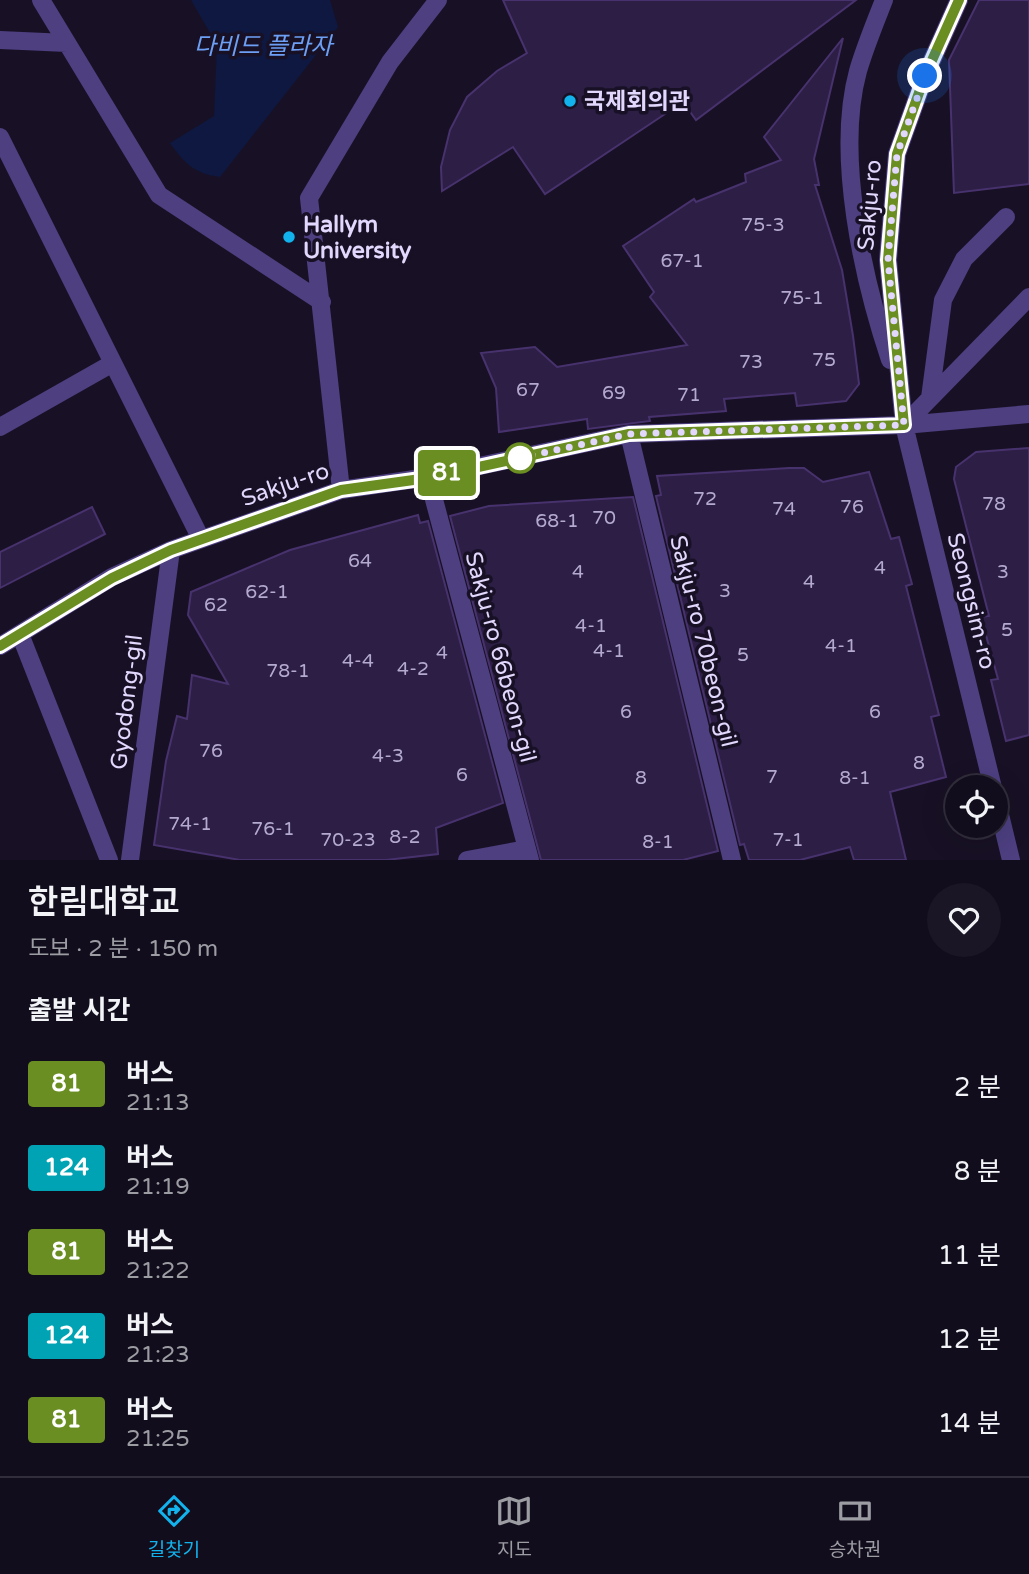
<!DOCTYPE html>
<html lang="ko">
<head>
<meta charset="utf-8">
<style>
  :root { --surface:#120d1c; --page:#1b1625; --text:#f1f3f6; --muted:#9c9ca3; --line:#312d3b; --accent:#12b2ed }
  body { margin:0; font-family:"Varela Round","Noto Sans KR",sans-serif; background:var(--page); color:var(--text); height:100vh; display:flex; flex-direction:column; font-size:26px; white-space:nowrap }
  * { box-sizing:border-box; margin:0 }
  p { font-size:23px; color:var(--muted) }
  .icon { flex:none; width:38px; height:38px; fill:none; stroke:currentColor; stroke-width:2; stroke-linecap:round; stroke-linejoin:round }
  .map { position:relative; height:860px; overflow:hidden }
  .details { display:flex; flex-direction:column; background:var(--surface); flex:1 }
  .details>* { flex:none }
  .badge { padding:0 14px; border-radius:5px; font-size:24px; line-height:46px }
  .fabs { position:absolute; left:945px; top:775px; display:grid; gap:14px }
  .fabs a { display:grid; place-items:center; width:63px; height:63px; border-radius:50%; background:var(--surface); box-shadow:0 7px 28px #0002,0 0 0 2px var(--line); font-size:35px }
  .you { position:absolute; width:35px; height:35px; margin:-18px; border:5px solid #fff; border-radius:50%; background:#1a73e8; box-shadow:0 0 0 10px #1a73e833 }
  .map>.badge { position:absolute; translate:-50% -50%; box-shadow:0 0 0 4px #fff }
  h2 { padding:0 28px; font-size:26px; line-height:63px }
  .round { display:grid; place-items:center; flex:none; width:74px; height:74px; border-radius:37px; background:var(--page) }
  .overview { display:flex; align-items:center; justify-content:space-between; height:119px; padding:0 28px }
  h1 { font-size:33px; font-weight:600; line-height:52px }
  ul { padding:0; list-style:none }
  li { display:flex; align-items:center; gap:21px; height:84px; padding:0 28px }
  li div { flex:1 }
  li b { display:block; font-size:26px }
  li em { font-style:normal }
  li .badge { min-width:77px; font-weight:700; text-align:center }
  .tab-bar { display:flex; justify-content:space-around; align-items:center; height:98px; border-top:2px solid var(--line); background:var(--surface); font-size:19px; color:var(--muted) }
  .tab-bar a { display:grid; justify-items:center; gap:4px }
  .tab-bar .selected { color:var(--accent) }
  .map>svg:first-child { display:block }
  .water { fill:#0e1840 }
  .building { fill:#2c1e44; stroke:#48326e; stroke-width:2 }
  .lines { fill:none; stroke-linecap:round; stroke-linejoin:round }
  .minor { stroke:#4d3f80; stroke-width:18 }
  .line-casing { stroke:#fff; stroke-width:16 }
  .line { stroke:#6b8e23; stroke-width:10 }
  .walk { stroke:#e2d7fc; stroke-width:7; stroke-dasharray:0 12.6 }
  .poi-dot { fill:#12b2ed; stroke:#181125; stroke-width:2.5 }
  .stop-dot { fill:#fff; stroke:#6b8e23; stroke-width:3.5 }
  .labels { text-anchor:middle; stroke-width:7; stroke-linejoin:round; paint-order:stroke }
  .number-label { font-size:19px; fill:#b4a9ce }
  .poi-label { font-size:23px; font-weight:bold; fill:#e2d7fc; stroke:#181125; text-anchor:start }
  .street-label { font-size:23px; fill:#e2d7fc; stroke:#181125 }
  .water-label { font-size:24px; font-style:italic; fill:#6d9ff4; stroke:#181125 }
</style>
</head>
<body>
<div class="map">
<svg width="1029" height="860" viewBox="0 0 1029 860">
  <rect width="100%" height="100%" fill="#181125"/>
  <!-- water -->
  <path class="water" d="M 191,0 L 330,0 L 338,27 L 220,177 C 195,174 184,163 170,143 L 214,116 L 217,45 Z"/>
  <!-- building -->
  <path class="building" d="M 503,0 L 856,0 L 696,120 L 683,102 L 545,194 L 513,147 L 442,191 L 441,167 L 450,130 L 467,97 L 497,71 L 527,53 Z
    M 979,0 L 1029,0 L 1029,184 L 954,193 L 949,60 Z
    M 843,38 L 814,159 L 819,185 L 815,185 L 842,270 L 853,336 L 859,384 L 846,401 L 797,406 L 795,393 L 724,399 L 726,411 L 649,417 L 650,421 L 588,429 L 587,419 L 499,432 L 496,388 L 481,353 L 535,347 L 557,367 L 687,345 L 650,297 L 654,292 L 623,246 L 694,199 L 696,202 L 746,182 L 745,174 L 781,160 L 764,137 Z
    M 1029,448 L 1029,735 L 1006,741 L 991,680 L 998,679 L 981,617 L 989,616 L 954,479 L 956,467 L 976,452 Z
    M 789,468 L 804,468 L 823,482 L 869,472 L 891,539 L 899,537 L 912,584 L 906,586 L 939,715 L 931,717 L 946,777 L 890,792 L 906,860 L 854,860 L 850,847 L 800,860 L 749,860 L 744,844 L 740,845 L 656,496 L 661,495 L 657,476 Z
    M 633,497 L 718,851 L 683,860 L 541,860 L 450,516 L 489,506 Z
    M 92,507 L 105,534 L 0,588 L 0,552 Z
    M 418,515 L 420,523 L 428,521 L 503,803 L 436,828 L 438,854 L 386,860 L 240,860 L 154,845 L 166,761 L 177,716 L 187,719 L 192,675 L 228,684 L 188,615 L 191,592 L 290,550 Z"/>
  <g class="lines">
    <!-- minor -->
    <path class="minor" d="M 41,0 L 159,195 L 322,302
      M 884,0 C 875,23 865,47 858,71 C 835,155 863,279 890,360
      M 959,0 L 925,76 L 897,154 L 888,260 L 904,425 L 993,788
      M 0,40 L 67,43
      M 0,137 L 201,539
      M 930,398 L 943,300 L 964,259 L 1006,217
      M 904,425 L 1029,297
      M 0,427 L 113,363
      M 629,434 L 732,860
      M 428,477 L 530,860
      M 341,490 L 309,198 L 390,62 L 438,0
      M 20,634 L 109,860
      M 0,646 L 112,577 L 171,550 L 341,490 L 428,477 L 629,434 L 904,425 L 1029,414
      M 996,798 L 1011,860
      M 130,860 L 171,550
      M 467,860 L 527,849"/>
  </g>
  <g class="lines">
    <!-- line casing -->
    <g class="line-casing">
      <path id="line" d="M 0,646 L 112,578 L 171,550 L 341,490 L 428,478 L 629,434 L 904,425 L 888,260 L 897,154 L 925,76 L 959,0"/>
    </g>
    <!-- line -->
    <use href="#line" class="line"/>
    <!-- walk -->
    <path class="walk" d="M 520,458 L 629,434 L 904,425 L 888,260 L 897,154 L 925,76"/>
  </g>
  <!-- markers -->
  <g class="poi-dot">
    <circle cx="570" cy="101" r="7"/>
    <circle cx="289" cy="237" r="7"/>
  </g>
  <circle class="stop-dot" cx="520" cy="458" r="14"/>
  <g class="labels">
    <!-- number labels -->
    <g class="number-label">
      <text x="763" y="231">75-3</text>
      <text x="682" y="267">67-1</text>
      <text x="802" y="304">75-1</text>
      <text x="824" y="366">75</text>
      <text x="751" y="368">73</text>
      <text x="528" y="396">67</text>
      <text x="614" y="399">69</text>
      <text x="689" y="401">71</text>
      <text x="705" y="505">72</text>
      <text x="994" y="510">78</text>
      <text x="852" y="513">76</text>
      <text x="784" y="515">74</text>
      <text x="604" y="524">70</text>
      <text x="557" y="527">68-1</text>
      <text x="360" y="567">64</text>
      <text x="880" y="574">4</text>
      <text x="578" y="578">4</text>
      <text x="1003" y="578">3</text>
      <text x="809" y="588">4</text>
      <text x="725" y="597">3</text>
      <text x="267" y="598">62-1</text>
      <text x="216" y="611">62</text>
      <text x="591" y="632">4-1</text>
      <text x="1007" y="636">5</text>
      <text x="841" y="652">4-1</text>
      <text x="609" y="657">4-1</text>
      <text x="442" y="659">4</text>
      <text x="743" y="661">5</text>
      <text x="358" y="667">4-4</text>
      <text x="413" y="675">4-2</text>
      <text x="288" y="677">78-1</text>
      <text x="626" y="718">6</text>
      <text x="875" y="718">6</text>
      <text x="211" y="757">76</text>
      <text x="388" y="762">4-3</text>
      <text x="919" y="769">8</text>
      <text x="462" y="781">6</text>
      <text x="772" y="783">7</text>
      <text x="641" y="784">8</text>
      <text x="855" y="784">8-1</text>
      <text x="190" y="830">74-1</text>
      <text x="273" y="835">76-1</text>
      <text x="405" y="843">8-2</text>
      <text x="348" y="846">70-23</text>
      <text x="788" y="846">7-1</text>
      <text x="658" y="848">8-1</text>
    </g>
    <!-- poi labels -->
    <g class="poi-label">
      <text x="584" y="109">국제회의관</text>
      <text x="303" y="232">Hallym<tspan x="303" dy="26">University</tspan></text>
    </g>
    <!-- street labels -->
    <g class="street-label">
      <text transform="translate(869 205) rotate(-85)" y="8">Sakju-ro</text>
      <text transform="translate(285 484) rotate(-19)" y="8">Sakju-ro</text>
      <text transform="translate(972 601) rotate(76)" y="8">Seongsim-ro</text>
      <text transform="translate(704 641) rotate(76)" y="8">Sakju-ro 70beon-gil</text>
      <text transform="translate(501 657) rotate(75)" y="8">Sakju-ro 66beon-gil</text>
      <text transform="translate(126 702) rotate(-83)" y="8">Gyodong-gil</text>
    </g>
    <!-- water labels -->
    <g class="water-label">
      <text x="263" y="54">다비드 플라자</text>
    </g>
  </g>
</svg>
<div class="fabs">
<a><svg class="icon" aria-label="locate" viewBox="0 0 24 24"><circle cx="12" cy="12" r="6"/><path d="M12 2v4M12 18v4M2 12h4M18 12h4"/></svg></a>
</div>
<div class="you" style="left:925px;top:76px"></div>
<b class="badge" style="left:447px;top:473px;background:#6b8e23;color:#fff">81</b>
</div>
<section class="details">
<div class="overview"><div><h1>한림대학교</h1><p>도보 · 2 분 · 150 m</p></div><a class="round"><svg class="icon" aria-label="heart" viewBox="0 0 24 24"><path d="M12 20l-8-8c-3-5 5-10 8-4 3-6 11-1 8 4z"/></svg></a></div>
<h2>출발 시간</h2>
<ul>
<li><span class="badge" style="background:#6b8e23;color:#fff">81</span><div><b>버스</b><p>21:13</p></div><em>2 분</em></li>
<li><span class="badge" style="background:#00a3b4;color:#fff">124</span><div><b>버스</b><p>21:19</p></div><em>8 분</em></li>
<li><span class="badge" style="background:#6b8e23;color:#fff">81</span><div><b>버스</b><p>21:22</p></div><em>11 분</em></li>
<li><span class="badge" style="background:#00a3b4;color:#fff">124</span><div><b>버스</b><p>21:23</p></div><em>12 분</em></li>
<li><span class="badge" style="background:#6b8e23;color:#fff">81</span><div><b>버스</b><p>21:25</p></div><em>14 분</em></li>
</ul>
</section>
<nav class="tab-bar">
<a class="selected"><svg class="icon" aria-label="directions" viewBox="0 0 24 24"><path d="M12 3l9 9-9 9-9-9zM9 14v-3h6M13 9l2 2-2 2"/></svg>길찾기</a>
<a><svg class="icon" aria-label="map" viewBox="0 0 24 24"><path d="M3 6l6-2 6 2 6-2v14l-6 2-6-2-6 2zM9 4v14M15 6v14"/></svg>지도</a>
<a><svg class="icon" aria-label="tickets" viewBox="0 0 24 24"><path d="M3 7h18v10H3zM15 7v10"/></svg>승차권</a>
</nav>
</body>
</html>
